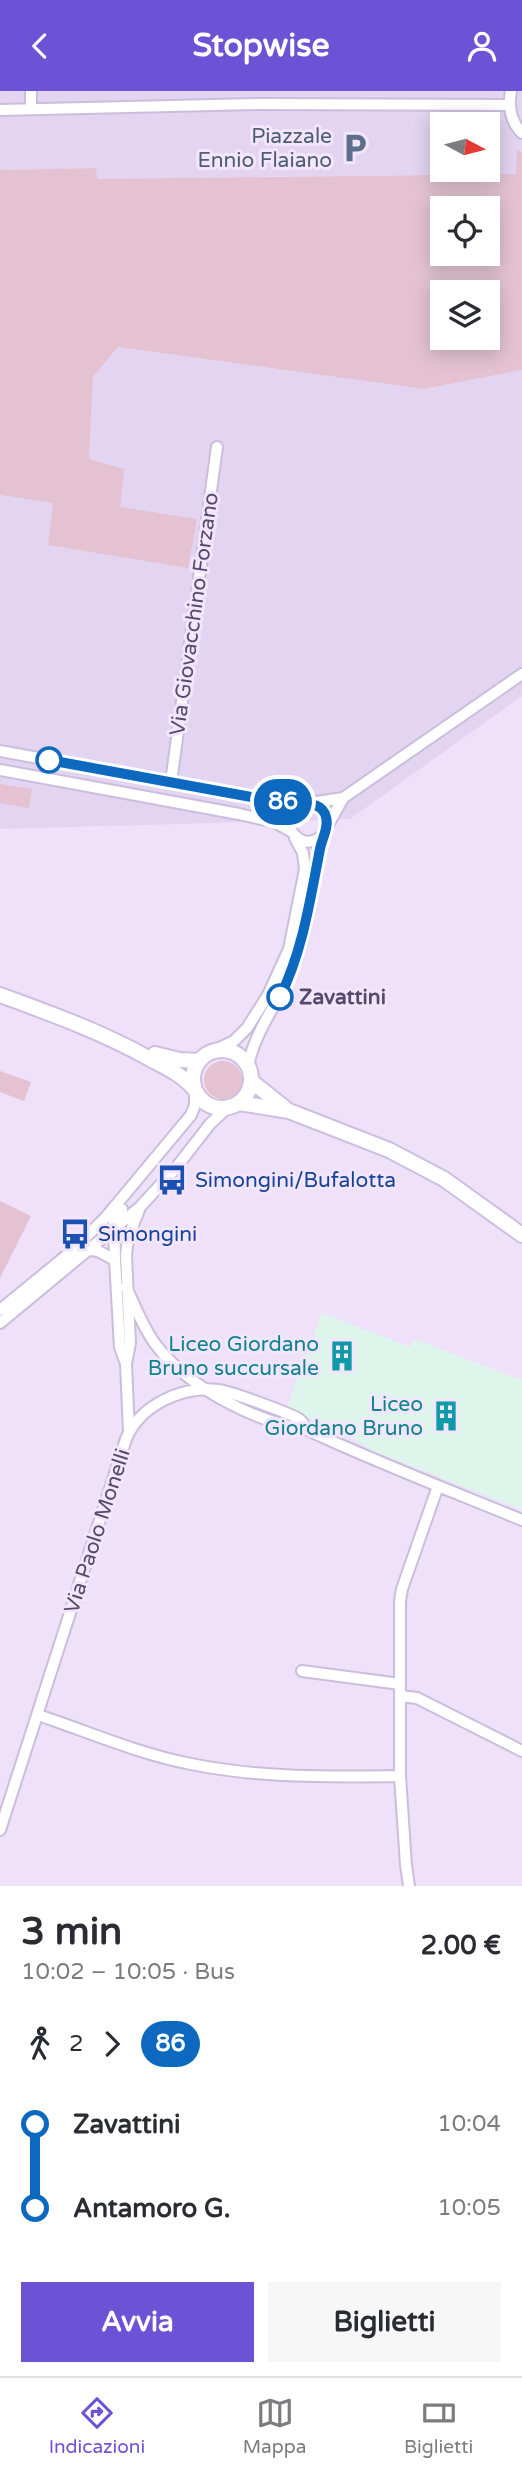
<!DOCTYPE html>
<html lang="it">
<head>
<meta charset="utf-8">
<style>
  :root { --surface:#fff; --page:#f7f7f7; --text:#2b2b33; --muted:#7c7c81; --line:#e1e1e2; --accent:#6c53d6 }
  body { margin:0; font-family:"Varela Round",sans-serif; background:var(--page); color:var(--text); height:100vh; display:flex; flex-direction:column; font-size:26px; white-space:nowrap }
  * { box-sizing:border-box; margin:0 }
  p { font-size:23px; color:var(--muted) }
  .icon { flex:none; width:38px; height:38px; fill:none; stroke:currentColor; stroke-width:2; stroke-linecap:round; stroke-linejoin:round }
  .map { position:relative; height:1795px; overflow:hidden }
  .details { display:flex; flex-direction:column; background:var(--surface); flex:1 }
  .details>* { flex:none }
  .badge { padding:0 14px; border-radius:23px; font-size:24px; line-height:46px }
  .needle { width:46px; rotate:97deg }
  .tools { position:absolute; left:430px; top:21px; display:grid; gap:14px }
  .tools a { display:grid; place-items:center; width:70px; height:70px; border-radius:0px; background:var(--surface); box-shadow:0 4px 18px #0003; font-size:35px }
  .map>.badge { position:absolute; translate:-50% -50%; box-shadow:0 0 0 4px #fff }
  .legs { display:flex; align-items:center; gap:10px; height:77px; padding:0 21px; font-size:23px }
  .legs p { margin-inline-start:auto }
  .headline { display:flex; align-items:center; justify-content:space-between; height:119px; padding:0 21px }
  h1 { font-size:38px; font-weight:700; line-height:52px }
  .action { display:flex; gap:14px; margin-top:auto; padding:14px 21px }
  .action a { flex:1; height:80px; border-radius:0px; background:var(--accent); color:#fff; font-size:28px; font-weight:700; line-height:80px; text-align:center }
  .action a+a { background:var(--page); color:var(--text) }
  ul { padding:0 21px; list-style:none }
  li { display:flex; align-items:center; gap:24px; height:84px; font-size:26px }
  li i { display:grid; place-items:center; width:10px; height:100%; margin:0 9px; background:currentColor }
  li i::after { content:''; width:18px; height:18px; margin:-9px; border:5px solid; border-radius:50%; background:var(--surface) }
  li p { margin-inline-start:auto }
  li:first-child i { background:linear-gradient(#0000 50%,currentColor 0) }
  li:last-child i { background:linear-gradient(currentColor 50%,#0000 0) }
  header { display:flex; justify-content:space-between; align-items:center; height:91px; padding:0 21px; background:var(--accent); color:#fff; font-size:32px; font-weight:700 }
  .tab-bar { display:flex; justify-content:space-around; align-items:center; height:98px; border-top:2px solid var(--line); background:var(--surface); font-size:19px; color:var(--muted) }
  .tab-bar a { display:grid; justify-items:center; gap:4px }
  .tab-bar .active { color:var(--accent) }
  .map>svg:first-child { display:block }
  .residential { fill:#e3d4f1; fill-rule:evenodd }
  .education { fill:#def5ec }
  .green { fill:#e4c2d1; fill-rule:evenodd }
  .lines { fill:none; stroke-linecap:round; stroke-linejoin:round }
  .street-casing { stroke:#cbbedc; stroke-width:14 }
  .secondary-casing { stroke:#cebfe2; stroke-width:18 }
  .street { stroke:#fff; stroke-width:10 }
  .secondary { stroke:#fff; stroke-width:14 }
  .line-1-casing { stroke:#fff; stroke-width:16 }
  .line-1 { stroke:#0c69bf; stroke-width:10 }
  .stop-1-dot { fill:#fff; stroke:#0c69bf; stroke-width:3.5 }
  .labels { text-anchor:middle; stroke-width:6; stroke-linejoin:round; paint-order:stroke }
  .service-label { font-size:21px; fill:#4e5e75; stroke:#f3e6fc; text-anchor:end }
  .street-label { font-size:21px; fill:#564b6d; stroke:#f3e6fc }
  .stop-label { font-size:21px; font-weight:bold; fill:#564b6d; stroke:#f3e6fc; text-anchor:start }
  .transit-label { font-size:21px; fill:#164399; stroke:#f3e6fc; text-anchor:start }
  .culture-label { font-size:21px; fill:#0d838f; stroke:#f3e6fc; text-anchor:end }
</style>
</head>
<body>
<header><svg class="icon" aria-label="back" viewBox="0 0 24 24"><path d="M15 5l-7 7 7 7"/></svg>Stopwise<svg class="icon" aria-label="person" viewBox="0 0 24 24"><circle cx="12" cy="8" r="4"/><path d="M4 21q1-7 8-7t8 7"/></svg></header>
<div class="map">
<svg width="522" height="1795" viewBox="0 0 522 1795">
  <rect width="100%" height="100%" fill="#efe1f9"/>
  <!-- residential -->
  <path class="residential" d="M 0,0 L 522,0 L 522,61 L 517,59 L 517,83 L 96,88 L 95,77 L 0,79 ZM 443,33 L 488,33 L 488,79 L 443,79 Z
    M 118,256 L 424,298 L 522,279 L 522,605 L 350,728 L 0,738 L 0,404 L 54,412 L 48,454 L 189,476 L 120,416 L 89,368 L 93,286 Z"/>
  <!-- education -->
  <path class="education" d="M 322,1222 L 410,1256 L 414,1248 L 522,1289 L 522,1419 L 371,1359 L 348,1344 L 286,1318 Z"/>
  <!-- green -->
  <path class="green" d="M 517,59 L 522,61 L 522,279 L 424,298 L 118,256 L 93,286 L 89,368 L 124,378 L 120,416 L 197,428 L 188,477 L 48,454 L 53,412 L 0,404 L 0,79 L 96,77 L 97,88 L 516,83 ZM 443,117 L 488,117 L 488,163 L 443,163 ZM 443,201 L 488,201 L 488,247 L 443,247 Z
    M 0,693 L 32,698 L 29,717 L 0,712 Z
    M204 989a19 19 0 1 1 38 0a19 19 0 1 1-38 0Z
    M 0,980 L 31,991 L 24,1010 L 0,1001 Z
    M 0,1110 L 31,1125 L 0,1187 Z"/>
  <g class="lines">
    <!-- street casing -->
    <g class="street-casing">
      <path id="street" d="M 31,0 L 31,18
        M 511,0 C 508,16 510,30 522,42
        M 0,19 L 258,13 L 509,14
        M 0,660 L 300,715
        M 0,679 L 239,723 L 274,731 L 291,740
        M 171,691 L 217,356
        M 343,707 L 522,583
        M 310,712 L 343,707 L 328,734
        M 213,960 L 234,950 L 247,937 L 268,904 L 289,858 L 305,778 L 303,762 L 295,747
        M 248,977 C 253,942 279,911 292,879 C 307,843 312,803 319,764 C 321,750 329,737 325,723 C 316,711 303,710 292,721 L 289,735 C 296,752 311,756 324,743
        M 90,1159 L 98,1160 L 115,1169 L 120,1256 L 125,1270
        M 115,1169 L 114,1129 L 122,1118
        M 126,1196 C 135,1215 143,1237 156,1254 C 189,1297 255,1331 308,1339
        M 0,1219 L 72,1160 L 106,1126 L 191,1024 L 195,1014 L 195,999
        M 0,1232 L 140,1116 L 175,1078 L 210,1033 L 227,1017
        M 129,1341 L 126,1273 L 130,1252 L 126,1164 L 128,1147 L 139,1119
        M 302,1580 L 400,1593
        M 401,1605 L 417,1607 L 522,1660
        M 38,1624 C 89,1641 139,1663 191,1673 C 260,1687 330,1686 400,1685 L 406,1774 L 409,1795
        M 400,1685 L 400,1510 L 402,1498 L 438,1395
        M 0,1739 L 126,1348 C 140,1314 183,1294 219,1299 C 232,1301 289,1322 299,1328 C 304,1332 306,1337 310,1340 C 314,1343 320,1344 325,1347 C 389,1376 456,1402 522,1429"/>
    </g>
    <!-- secondary casing -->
    <g class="secondary-casing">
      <path id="secondary" d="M 0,904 C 52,923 102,941 150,968 C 167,977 183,984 195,999
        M193 988a29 29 0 1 1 58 0a29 29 0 1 1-58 0Z
        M 155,963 L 180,969 L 199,970
        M 251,990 L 285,1017
        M 239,1012 L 289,1020 L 389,1059 L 444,1088 L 522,1144"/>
    </g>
    <!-- street -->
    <use href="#street" class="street"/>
    <!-- secondary -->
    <use href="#secondary" class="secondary"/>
  </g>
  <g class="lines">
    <!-- line-1 casing -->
    <g class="line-1-casing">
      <path id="line-1" d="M 49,669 L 300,715 C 311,711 323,714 326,726 C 329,737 322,747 320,758 C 310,809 303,859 280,906"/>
    </g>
    <!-- line-1 -->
    <use href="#line-1" class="line-1"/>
  </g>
  <!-- icons -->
  <defs>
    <g id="parking-bare" transform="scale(2.415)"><path d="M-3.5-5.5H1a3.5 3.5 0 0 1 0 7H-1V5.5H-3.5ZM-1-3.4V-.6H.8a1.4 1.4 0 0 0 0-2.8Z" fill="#5c6f8a" stroke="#f3e6fc" stroke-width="2.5" paint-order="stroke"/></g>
    <g id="bus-bare" transform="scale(2.415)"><path d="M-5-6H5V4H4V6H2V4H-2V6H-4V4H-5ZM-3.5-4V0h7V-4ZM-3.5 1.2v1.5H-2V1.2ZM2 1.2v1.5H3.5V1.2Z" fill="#1a4fb4" stroke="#f3e6fc" stroke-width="2.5" paint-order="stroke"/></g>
    <g id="building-bare" transform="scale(2.415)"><path d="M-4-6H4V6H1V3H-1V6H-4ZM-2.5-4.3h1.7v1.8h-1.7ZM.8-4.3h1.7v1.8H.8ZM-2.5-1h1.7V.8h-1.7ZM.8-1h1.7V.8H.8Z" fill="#0f9aa8" stroke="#f3e6fc" stroke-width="2.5" paint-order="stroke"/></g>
  </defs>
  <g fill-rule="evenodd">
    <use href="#parking-bare" x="355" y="57"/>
    <use href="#bus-bare" x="172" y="1089"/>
    <use href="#bus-bare" x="75" y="1143"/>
    <use href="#building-bare" x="342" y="1265"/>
    <use href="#building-bare" x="446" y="1325"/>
  </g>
  <!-- markers -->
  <g class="stop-1-dot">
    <circle cx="49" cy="669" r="12"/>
    <circle cx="280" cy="906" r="12"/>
  </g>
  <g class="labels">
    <!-- service labels -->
    <g class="service-label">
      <text x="332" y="52">Piazzale<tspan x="332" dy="24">Ennio Flaiano</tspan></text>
    </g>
    <!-- street labels -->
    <g class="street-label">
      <text transform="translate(194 523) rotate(-82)" y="7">Via Giovacchino Forzano</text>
      <text transform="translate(97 1440) rotate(-72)" y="7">Via Paolo Monelli</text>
    </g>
    <!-- stop labels -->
    <g class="stop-label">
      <text x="299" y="913">Zavattini</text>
    </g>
    <!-- transit labels -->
    <g class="transit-label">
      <text x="195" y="1096">Simongini/Bufalotta</text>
      <text x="98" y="1150">Simongini</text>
    </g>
    <!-- culture labels -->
    <g class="culture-label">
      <text x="319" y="1260">Liceo Giordano<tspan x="319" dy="24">Bruno succursale</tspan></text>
      <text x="423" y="1320">Liceo<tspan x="423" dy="24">Giordano Bruno</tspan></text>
    </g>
  </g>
</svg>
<div class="tools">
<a><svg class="needle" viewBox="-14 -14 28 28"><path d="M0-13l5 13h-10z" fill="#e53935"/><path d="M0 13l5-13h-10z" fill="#7c7c81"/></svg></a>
<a><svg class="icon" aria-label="locate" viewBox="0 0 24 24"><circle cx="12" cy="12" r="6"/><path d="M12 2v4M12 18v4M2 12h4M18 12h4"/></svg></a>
<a><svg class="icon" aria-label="layers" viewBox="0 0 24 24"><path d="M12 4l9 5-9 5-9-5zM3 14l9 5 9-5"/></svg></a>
</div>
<b class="badge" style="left:283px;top:711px;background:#0c69bf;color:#fff">86</b>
</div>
<section class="details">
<div class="headline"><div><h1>3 min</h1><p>10:02 – 10:05 · Bus</p></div><b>2.00 €</b></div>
<div class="legs"><svg class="icon" aria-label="walk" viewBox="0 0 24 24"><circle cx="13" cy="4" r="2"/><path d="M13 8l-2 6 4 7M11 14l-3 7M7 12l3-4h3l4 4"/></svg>2<svg class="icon" aria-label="forward" viewBox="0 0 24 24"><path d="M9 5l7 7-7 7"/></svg><b class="badge" style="background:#0c69bf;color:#fff">86</b></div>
<ul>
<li><i style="color:#0c69bf"></i><b>Zavattini</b><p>10:04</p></li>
<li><i style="color:#0c69bf"></i><b>Antamoro G.</b><p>10:05</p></li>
</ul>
<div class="action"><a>Avvia</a><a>Biglietti</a></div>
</section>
<nav class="tab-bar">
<a class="active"><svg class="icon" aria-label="directions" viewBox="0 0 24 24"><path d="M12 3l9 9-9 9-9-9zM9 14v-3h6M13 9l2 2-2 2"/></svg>Indicazioni</a>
<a><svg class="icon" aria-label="map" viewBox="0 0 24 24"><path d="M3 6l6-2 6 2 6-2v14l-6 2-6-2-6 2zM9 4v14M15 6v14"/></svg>Mappa</a>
<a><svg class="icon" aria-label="tickets" viewBox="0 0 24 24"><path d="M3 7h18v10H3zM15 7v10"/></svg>Biglietti</a>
</nav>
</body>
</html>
